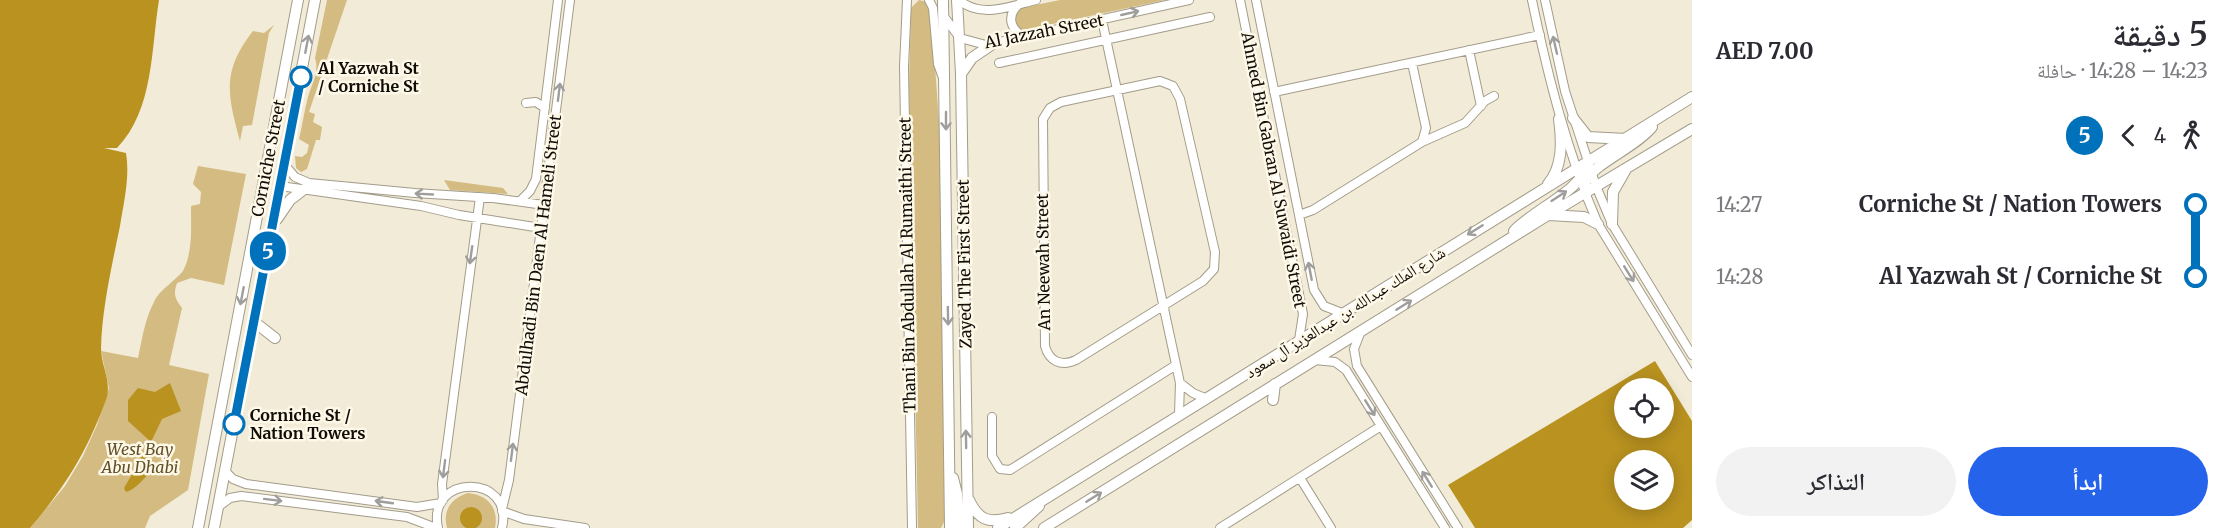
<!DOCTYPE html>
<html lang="ar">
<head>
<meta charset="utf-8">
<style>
  :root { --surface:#fff; --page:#f2f2f3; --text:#2b2b33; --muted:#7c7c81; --accent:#2563eb }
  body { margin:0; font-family:Merriweather,"Noto Naskh Arabic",serif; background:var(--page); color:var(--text); direction:rtl; height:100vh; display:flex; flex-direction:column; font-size:22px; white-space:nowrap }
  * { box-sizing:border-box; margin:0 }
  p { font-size:20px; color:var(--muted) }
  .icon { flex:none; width:33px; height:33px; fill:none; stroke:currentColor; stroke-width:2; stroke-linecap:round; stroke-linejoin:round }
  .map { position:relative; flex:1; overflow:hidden; direction:ltr }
  .drawer { display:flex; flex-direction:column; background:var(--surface); width:540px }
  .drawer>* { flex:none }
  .badge { padding:0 12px; border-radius:20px; font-size:21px; line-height:39px }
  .buttons { position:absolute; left:1614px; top:378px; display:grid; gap:12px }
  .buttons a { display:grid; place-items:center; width:60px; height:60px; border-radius:50%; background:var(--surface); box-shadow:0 3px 15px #0003; font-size:30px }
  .map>.badge { position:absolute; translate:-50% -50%; box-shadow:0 0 0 3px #fff }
  .legs { display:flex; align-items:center; gap:9px; height:66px; padding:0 24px; font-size:20px }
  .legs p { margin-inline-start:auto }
  .headline { display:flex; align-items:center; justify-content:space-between; height:102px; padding:0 24px }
  h1 { font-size:33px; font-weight:600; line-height:45px }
  .primary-button { display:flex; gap:12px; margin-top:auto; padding:12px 24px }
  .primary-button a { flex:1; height:69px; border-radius:36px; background:var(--accent); color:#fff; font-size:24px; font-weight:600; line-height:69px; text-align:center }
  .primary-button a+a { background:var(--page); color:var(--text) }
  ul { padding:0 24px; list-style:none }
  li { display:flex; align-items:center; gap:21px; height:72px; font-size:22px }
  li i { display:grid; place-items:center; width:9px; height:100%; margin:0 8px; background:currentColor }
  li i::after { content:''; width:15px; height:15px; margin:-8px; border:4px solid; border-radius:50%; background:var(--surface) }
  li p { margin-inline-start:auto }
  li:first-child i { background:linear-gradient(#0000 50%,currentColor 0) }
  li:last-child i { background:linear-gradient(currentColor 50%,#0000 0) }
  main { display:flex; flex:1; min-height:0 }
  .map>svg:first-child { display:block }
  .green { fill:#d3bb81 }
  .water { fill:#b99220; fill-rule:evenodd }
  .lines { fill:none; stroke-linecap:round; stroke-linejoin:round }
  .minor-casing { stroke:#a39c8a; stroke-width:10 }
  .major-casing { stroke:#a39c8a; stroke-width:12 }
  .minor { stroke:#fff; stroke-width:8 }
  .major { stroke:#fff; stroke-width:10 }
  .oneway { stroke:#9f9e9c }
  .line-1-casing { stroke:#fff; stroke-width:14 }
  .line-1 { stroke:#0072bc; stroke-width:9 }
  .stop-1-dot { fill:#fff; stroke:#0072bc; stroke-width:3 }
  .labels { text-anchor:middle; stroke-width:5; stroke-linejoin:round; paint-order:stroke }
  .street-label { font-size:16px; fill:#100d07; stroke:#fef8e9 }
  .stop-label { font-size:16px; font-weight:bold; fill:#100d07; stroke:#fef8e9; text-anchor:start }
  .park-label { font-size:16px; font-style:italic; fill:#615026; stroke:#fef8e9 }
</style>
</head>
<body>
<main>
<section class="drawer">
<div class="headline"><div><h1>5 دقيقة</h1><p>14:23 – 14:28 · حافلة</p></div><b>AED 7.00</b></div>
<div class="legs"><svg class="icon" aria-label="walk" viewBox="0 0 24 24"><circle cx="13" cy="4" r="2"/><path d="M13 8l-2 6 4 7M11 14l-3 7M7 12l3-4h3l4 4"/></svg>4<svg class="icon" aria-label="back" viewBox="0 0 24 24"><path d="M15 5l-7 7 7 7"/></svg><b class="badge" style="background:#0072bc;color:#fff">5</b></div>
<ul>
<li><i style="color:#0072bc"></i><b>Corniche St / Nation Towers</b><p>14:27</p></li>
<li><i style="color:#0072bc"></i><b>Al Yazwah St / Corniche St</b><p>14:28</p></li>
</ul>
<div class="primary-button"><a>ابدأ</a><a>التذاكر</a></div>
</section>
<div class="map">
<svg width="1692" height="528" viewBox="0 0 1692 528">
  <rect width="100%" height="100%" fill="#f2ebd7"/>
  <!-- green -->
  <path class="green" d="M 327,0 L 347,0 L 309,112 L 315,114 L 313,122 L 322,127 L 320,140 L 316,140 L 307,169 L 301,172 L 296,168 L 295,156 L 302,157 L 307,153 L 309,145 L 299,139 C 302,127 304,113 307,101 C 310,86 320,74 315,58 Z
    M 919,0 L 927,2 L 931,7 L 943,181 L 944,522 L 941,528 L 918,528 L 909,86 L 911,8 Z
    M 1060,0 L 1165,0 L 1024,30 L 1018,28 L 1013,17 L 1021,8 Z
    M 274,25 L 269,33 L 252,125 L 243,126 L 240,141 C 227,94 222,71 253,31 L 264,33 Z
    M 198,166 L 246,174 L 224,285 L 191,278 L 177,283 C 173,294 175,299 182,308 L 169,365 L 209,374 L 188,490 L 150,516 L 145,528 L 30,528 L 65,486 L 83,456 L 97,425 L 109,388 L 101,351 L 138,358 C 142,339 145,318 155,300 C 159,291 179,277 183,271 C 193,252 191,227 191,206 L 200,204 L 201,192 L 193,184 Z
    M 444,180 L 503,188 L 508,194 L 450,190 Z
    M 468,493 C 488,495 499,508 495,528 L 447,528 C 442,510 452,498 468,493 Z"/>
  <!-- water -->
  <path class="water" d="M 0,0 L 159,0 C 151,48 154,110 117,148 L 104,148 L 126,153 C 130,177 124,201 120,226 C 112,265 102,308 101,348 C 101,366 111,379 107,397 C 88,450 66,486 30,528 L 0,528 Z
    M 1655,361 L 1692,421 L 1692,520 L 1683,528 L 1475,528 L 1448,485 ZM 1664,388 L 1664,428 L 1624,428 L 1624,388 ZM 1664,460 L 1664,500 L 1624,500 L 1624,460 Z
    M 170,383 L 181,411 L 162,419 L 151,442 L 128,421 L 128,400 L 138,388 L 155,392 Z
    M 145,455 L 153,460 L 154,469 C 144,477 137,489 126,492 L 124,488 L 134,471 L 137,459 Z
    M460 518a11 11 0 1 1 22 0a11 11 0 1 1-22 0Z"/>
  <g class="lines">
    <!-- minor casing -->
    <g class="minor-casing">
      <path id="minor" d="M 907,0 L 904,67 L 912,528
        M 929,0 L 933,8 L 938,64 L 943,78
        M 959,0 C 981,19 1011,6 1036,0
        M 1240,0 L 1303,314 L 1299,340
        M 1256,0 L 1314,290 L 1324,306 L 1342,313
        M 1532,0 C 1548,77 1567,152 1598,224 L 1692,377
        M 1545,0 L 1565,91 L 1596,186 L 1612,224 L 1692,355
        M 1019,4 C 1006,16 1010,30 1025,37
        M 945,18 L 960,38 L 986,45 L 1189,0
        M 1102,20 L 1180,383 L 1179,414
        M 1469,50 L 1481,106
        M 999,63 L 1210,17
        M 1160,81 L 1173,86 L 1180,99 L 1215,252 L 1214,269 L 1203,281 L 1076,360 C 1061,367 1049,361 1045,346 L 1043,119 L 1050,108 L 1061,102 Z
        M 1274,92 L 1540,35
        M 526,103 L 536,102 L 545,108
        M 1422,142 L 1465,123 L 1485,101 L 1494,96
        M 284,164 L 295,177 L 309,183 L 415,193 L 493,198 L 544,205
        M 280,186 L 421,206 L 459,215 L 541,228
        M 520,201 L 530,191 L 536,179 L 558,0
        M 1299,215 L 1313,210 L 1422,142 L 1426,128 L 1412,63
        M 1361,331 L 1354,349 L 1357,366 L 1458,528
        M 1315,360 L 1335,362 L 1346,370 L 1445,528
        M 1180,383 L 1193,393 L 1205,398
        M 992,417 L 992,456 L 1000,469 L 1010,470 L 1176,365
        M 225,471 L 233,479 L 246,484 L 417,507 L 441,503
        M 1300,478 L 1331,528
        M 443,500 L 442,484 L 480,197
        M 218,507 L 230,498 L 241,496 L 407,517 L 436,528
        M 502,509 L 509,480 L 570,0
        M 502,511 L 524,519 L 585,528
        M 438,528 C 426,473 515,473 502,528
        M 1220,528 L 1381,426"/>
    </g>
    <!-- major casing -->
    <g class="major-casing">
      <path id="major" d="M 943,0 L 950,528
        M 957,0 L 961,74 L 968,528
        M 961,74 L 972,58 L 991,45
        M 1573,118 L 1588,137 L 1626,139
        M 1586,181 C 1593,164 1636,147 1652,127
        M 1548,184 C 1563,167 1562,141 1559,119
        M 1548,215 L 1584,217 L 1598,224
        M 277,219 L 290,200 L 303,190
        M 1612,224 L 1613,192 L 1625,171
        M 1514,231 C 1533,210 1585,189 1587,163
        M 253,321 L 275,338
        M 1273,400 L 1275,384
        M 953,478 L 957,494 L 959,528
        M 969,500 C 978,519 988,524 1008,518
        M 198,528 L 298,0
        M 214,528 L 315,0
        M 998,528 L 1692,97
        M 1015,528 L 1039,506
        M 1044,528 L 1548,215 L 1692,129"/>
    </g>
    <!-- minor -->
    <use href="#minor" class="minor"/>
    <!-- major -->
    <use href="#major" class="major"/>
  </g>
  <!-- one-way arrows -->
  <defs><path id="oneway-shaft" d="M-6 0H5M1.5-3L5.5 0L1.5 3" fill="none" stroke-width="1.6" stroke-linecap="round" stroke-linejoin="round" transform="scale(1.5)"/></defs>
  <g class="oneway">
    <use href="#oneway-shaft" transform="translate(1130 13) rotate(-13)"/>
    <use href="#oneway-shaft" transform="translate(307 44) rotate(-79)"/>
    <use href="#oneway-shaft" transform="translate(1555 45) rotate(-103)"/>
    <use href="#oneway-shaft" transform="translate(559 92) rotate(-83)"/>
    <use href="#oneway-shaft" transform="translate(946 121) rotate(90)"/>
    <use href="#oneway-shaft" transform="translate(424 194) rotate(-177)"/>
    <use href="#oneway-shaft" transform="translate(1559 196) rotate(-33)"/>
    <use href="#oneway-shaft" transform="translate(1475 230) rotate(148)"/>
    <use href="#oneway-shaft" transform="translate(471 255) rotate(98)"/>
    <use href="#oneway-shaft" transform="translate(1310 271) rotate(-101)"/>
    <use href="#oneway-shaft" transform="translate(1629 274) rotate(58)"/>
    <use href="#oneway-shaft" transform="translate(242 296) rotate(101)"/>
    <use href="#oneway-shaft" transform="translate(1404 305) rotate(-32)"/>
    <use href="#oneway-shaft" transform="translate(948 316) rotate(89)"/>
    <use href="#oneway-shaft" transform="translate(1370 408) rotate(58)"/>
    <use href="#oneway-shaft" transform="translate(966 439) rotate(-91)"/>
    <use href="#oneway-shaft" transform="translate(512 452) rotate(-83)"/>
    <use href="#oneway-shaft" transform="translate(444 469) rotate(97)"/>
    <use href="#oneway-shaft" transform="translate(1427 479) rotate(-122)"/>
    <use href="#oneway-shaft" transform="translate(1094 497) rotate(-32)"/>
    <use href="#oneway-shaft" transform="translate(273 500) rotate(7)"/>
    <use href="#oneway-shaft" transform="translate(384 502) rotate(-172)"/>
  </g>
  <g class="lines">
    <!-- line-1 casing -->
    <g class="line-1-casing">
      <path id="line-1" d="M 234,424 L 301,77"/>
    </g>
    <!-- line-1 -->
    <use href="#line-1" class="line-1"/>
  </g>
  <!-- markers -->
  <g class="stop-1-dot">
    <circle cx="301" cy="77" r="10"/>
    <circle cx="234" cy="424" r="10"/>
  </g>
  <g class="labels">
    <!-- street labels -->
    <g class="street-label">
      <text transform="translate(1044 31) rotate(-11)" y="6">Al Jazzah Street</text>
      <text transform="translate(268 158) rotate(-79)" y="6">Corniche Street</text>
      <text transform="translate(1274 170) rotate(79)" y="6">Ahmed Bin Gabran Al Suwaidi Street</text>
      <text transform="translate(538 255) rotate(-83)" y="6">Abdulhadi Bin Daen Al Hameli Street</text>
      <text transform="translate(1043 262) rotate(-91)" y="6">An Neewah Street</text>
      <text transform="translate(964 264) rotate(-91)" y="6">Zayed The First Street</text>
      <text transform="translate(907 265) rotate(-91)" y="6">Thani Bin Abdullah Al Rumaithi Street</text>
      <text transform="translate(1345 312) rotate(-32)" y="6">شارع الملك عبدالله بن عبدالعزيز آل سعود</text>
    </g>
    <!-- stop labels -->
    <g class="stop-label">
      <text x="318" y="74">Al Yazwah St<tspan x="318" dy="18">/ Corniche St</tspan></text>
      <text x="250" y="421">Corniche St /<tspan x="250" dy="18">Nation Towers</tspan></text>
    </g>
    <!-- park labels -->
    <g class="park-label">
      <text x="140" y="455">West Bay<tspan x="140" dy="18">Abu Dhabi</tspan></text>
    </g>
  </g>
</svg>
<div class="buttons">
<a><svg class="icon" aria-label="locate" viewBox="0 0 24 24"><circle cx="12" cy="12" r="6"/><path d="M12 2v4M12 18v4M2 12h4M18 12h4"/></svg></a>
<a><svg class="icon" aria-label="layers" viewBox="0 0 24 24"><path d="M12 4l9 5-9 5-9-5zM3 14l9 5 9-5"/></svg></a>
</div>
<b class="badge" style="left:268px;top:251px;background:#0072bc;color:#fff">5</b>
</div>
</main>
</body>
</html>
